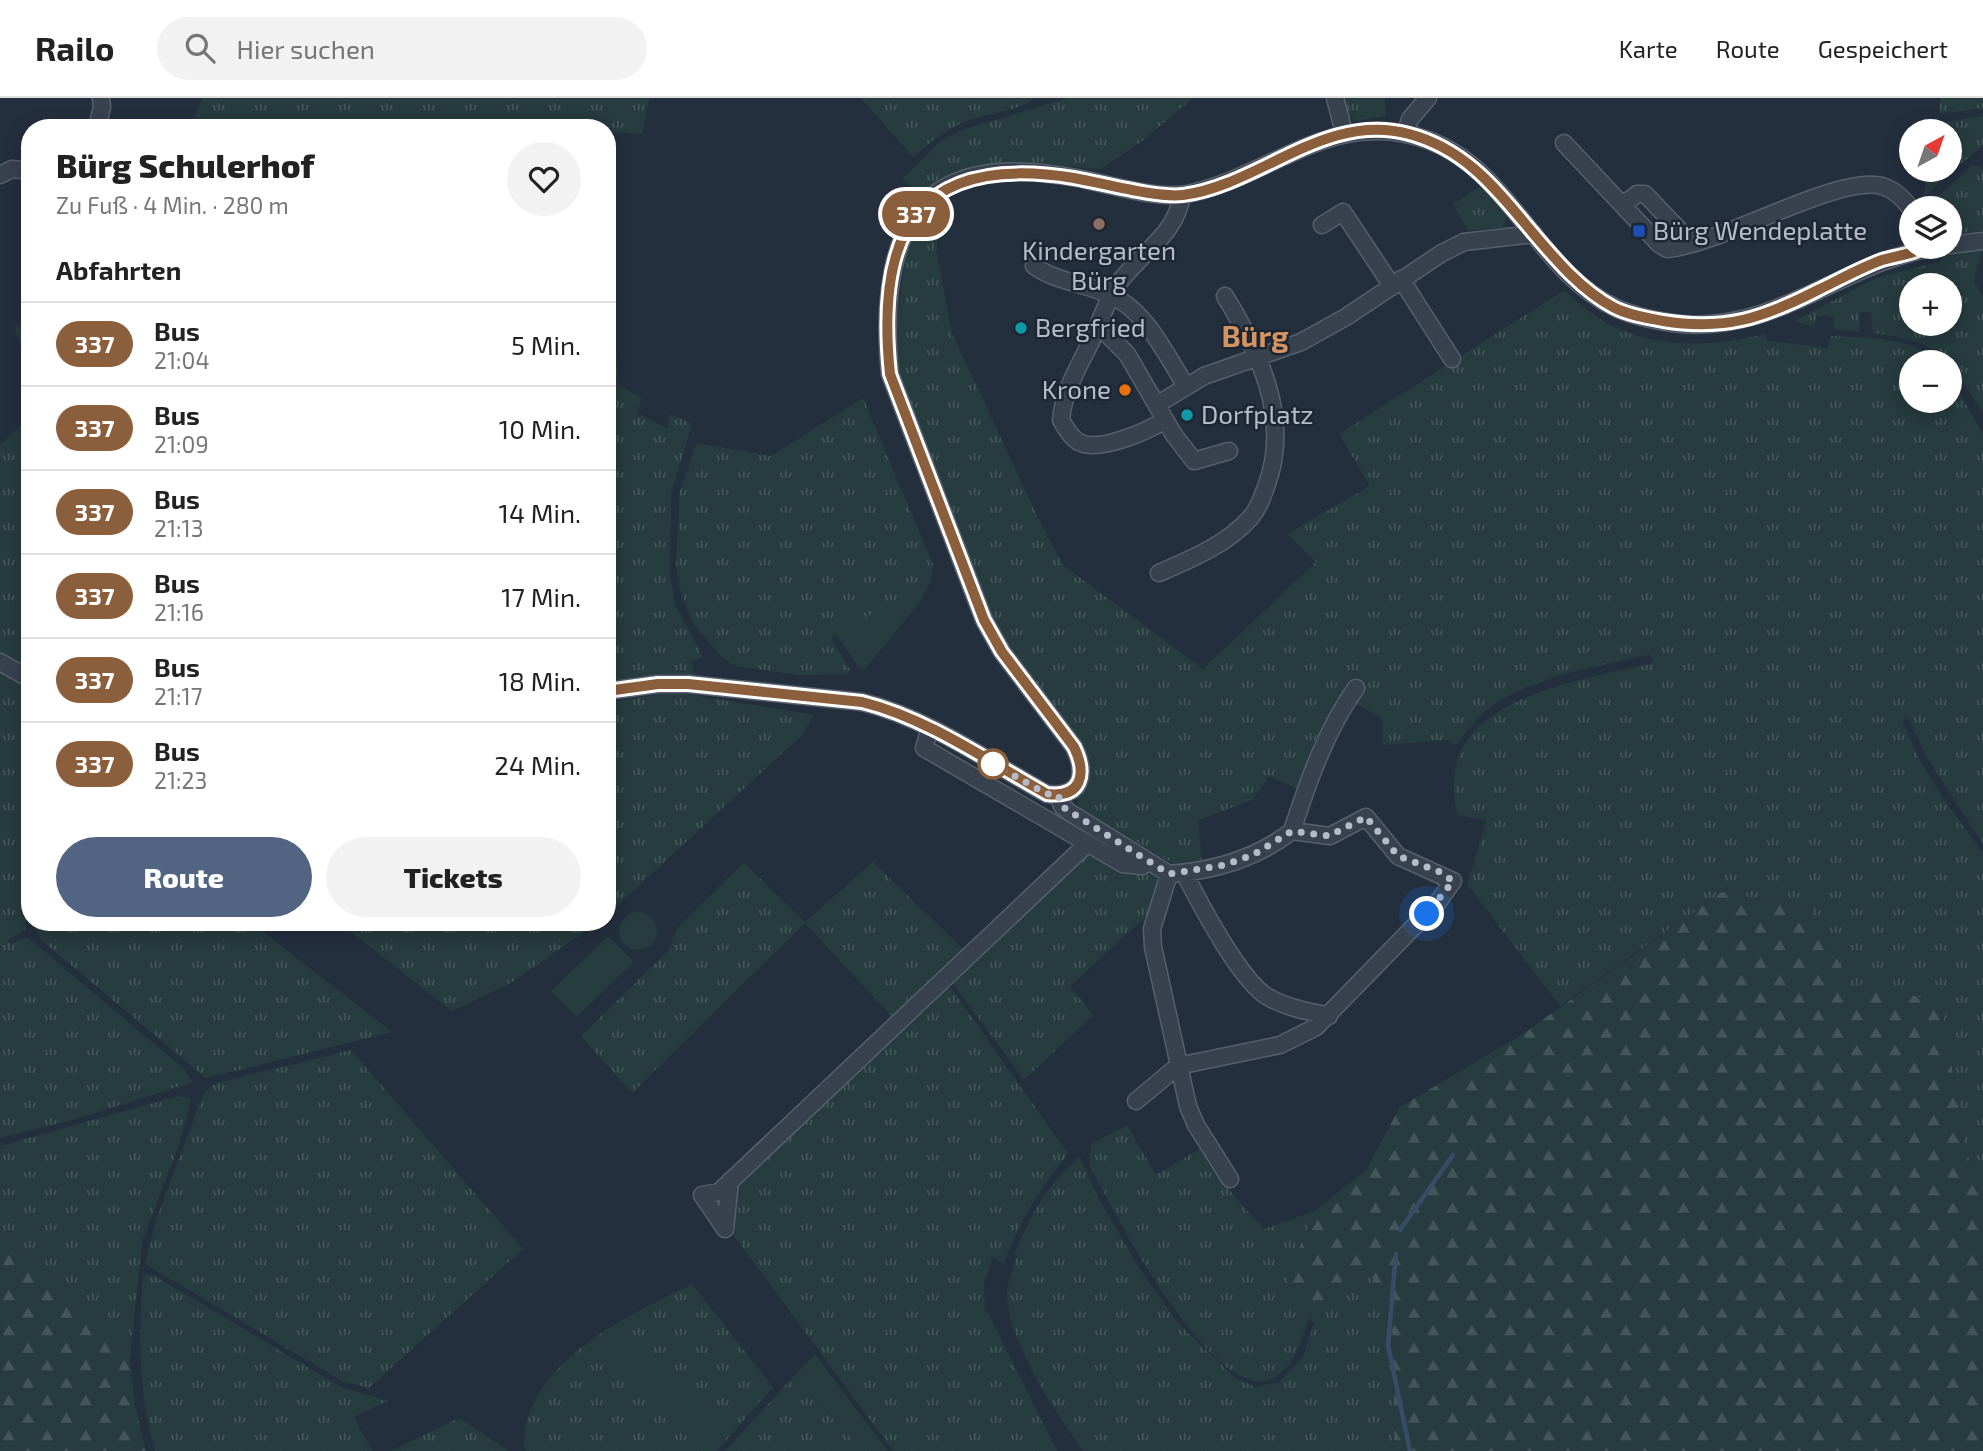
<!DOCTYPE html>
<html lang="de">
<head>
<meta charset="utf-8">
<style>
  :root { --surface:#fff; --page:#f2f2f2; --text:#222; --muted:#767676; --line:#e0e0e0; --accent:#516482 }
  body { margin:0; font-family:"Exo 2",sans-serif; background:var(--page); color:var(--text); height:100vh; display:flex; flex-direction:column; font-size:26px; white-space:nowrap }
  * { box-sizing:border-box; margin:0 }
  p { font-size:23px; color:var(--muted) }
  .icon { flex:none; width:38px; height:38px; fill:none; stroke:currentColor; stroke-width:2; stroke-linecap:round; stroke-linejoin:round }
  .map { position:relative; flex:1; overflow:hidden }
  .panel { position:absolute; left:21px; top:21px; width:595px; height:812px; display:flex; flex-direction:column; background:var(--surface); border-radius:28px; box-shadow:0 4px 18px #0003 }
  .panel>* { flex:none }
  .badge { padding:0 14px; border-radius:23px; font-size:24px; line-height:46px }
  .needle { width:46px; rotate:40deg }
  .fabs { position:absolute; left:1899px; top:21px; display:grid; gap:14px }
  .fabs a { display:grid; place-items:center; width:63px; height:63px; border-radius:50%; background:var(--surface); box-shadow:0 4px 18px #0003; font-size:35px }
  .you { position:absolute; width:35px; height:35px; margin:-18px; border:5px solid #fff; border-radius:50%; background:#1a73e8; box-shadow:0 0 0 10px #1a73e833 }
  .map>.badge { position:absolute; translate:-50% -50%; box-shadow:0 0 0 4px #fff }
  h2 { padding:0 35px; font-size:26px; line-height:63px }
  .round { display:grid; place-items:center; flex:none; width:74px; height:74px; border-radius:37px; background:var(--page) }
  .head { display:flex; align-items:center; justify-content:space-between; height:119px; padding:0 35px }
  h1 { font-size:33px; font-weight:800; line-height:52px }
  .action { display:flex; gap:14px; margin-top:auto; padding:14px 35px }
  .action a { flex:1; height:80px; border-radius:42px; background:var(--accent); color:#fff; font-size:28px; font-weight:800; line-height:80px; text-align:center }
  .action a+a { background:var(--page); color:var(--text) }
  ul { padding:0; list-style:none }
  li { display:flex; align-items:center; gap:21px; height:84px; padding:0 35px; border-top:2px solid var(--line) }
  li div { flex:1 }
  li b { display:block; font-size:26px }
  li em { font-style:normal }
  li .badge { min-width:77px; font-weight:700; text-align:center }
  header { display:flex; align-items:center; gap:42px; box-sizing:border-box; height:98px; padding:0 35px; background:var(--surface); border-bottom:2px solid var(--line) }
  header strong { font-size:33px }
  nav { display:flex; gap:38px; margin-inline-start:auto; font-size:24px }
  .search { width:490px; height:63px; background:var(--page); display:flex; align-items:center; gap:18px; box-sizing:border-box; padding:0 24px; border-radius:38px; color:var(--muted); font-size:26px }
  .map>svg:first-child { display:block }
  .grass { fill:url(#grass-tufts); fill-rule:evenodd }
  .forest { fill:url(#forest-firs) }
  .garden { fill:#263c3f }
  .lines { fill:none; stroke-linecap:round; stroke-linejoin:round }
  .stream { stroke:#394c67; stroke-width:4.5 }
  .minor-casing { stroke:#565f6c; stroke-width:19 }
  .minor { stroke:#38414e; stroke-width:16 }
  .line-casing { stroke:#fff; stroke-width:16 }
  .line { stroke:#8b5e3c; stroke-width:10 }
  .walk { stroke:#b4bcc9; stroke-width:7; stroke-dasharray:0 12.6 }
  .education-dot { fill:#8d6e63; stroke:#1d2633; stroke-width:2.5 }
  .transit-dot { fill:#1a4fb4; stroke:#1d2633; stroke-width:2.5 }
  .culture-dot { fill:#0f9aa8; stroke:#1d2633; stroke-width:2.5 }
  .food-dot { fill:#e8710a; stroke:#1d2633; stroke-width:2.5 }
  .stop-dot { fill:#fff; stroke:#8b5e3c; stroke-width:3.5 }
  .labels { text-anchor:middle; stroke-width:5; stroke-linejoin:round; paint-order:stroke }
  .poi-label { font-size:26px; fill:#b4bcc9; stroke:#1d2633; text-anchor:start }
  .quarter-label { font-size:30px; font-weight:bold; fill:#d59563; stroke:#1d2633 }
</style>
</head>
<body>
<header>
<strong>Railo</strong>
<div class="search"><svg class="icon" aria-label="search" viewBox="0 0 24 24"><circle cx="10" cy="10" r="6"/><path d="M15 15l6 6"/></svg>Hier suchen</div>
<nav><a>Karte</a><a>Route</a><a>Gespeichert</a></nav>
</header>
<div class="map">
<svg width="1983" height="1353" viewBox="0 0 1983 1353">
  <defs>
    <pattern id="grass-tufts" width="24" height="20" patternUnits="userSpaceOnUse" patternTransform="scale(1.75)"><rect width="24" height="20" fill="#263c3f"/><path d="M3 7l-1-3M5 7V3M7 7l1-3M15 17l-1-3M17 17v-4M19 17l1-3" fill="none" stroke="#435659"/></pattern>
    <pattern id="forest-firs" width="22" height="20" patternUnits="userSpaceOnUse" patternTransform="scale(1.75)"><rect width="22" height="20" fill="#263c3f"/><path d="M5 1l3.5 6h-7zM16 11l3.5 6h-7z" fill="#435659"/></pattern>
  </defs>
  <rect width="100%" height="100%" fill="#242f3e"/>
  <!-- grass -->
  <path class="grass" d="M 202,0 L 649,0 L 642,36 L 607,34 L 607,30 L 191,30 Z
    M 861,0 L 1032,0 L 1033,1 C 1022,12 982,17 964,24 C 945,32 929,45 913,59 Z
    M 1068,0 L 1193,0 L 1141,44 L 1100,71 L 1006,64 L 957,75 L 923,97 L 902,81 L 942,42 L 965,31 Z
    M 1343,0 L 1385,0 L 1386,18 L 1355,23 L 1348,15 Z
    M 1941,0 L 1983,0 L 1983,10 L 1939,16 Z
    M 1983,18 L 1983,47 L 1925,98 L 1925,72 L 1950,72 L 1950,33 L 1924,33 L 1924,27 Z
    M 1972,67 L 1983,70 L 1983,133 L 1950,136 L 1950,110 L 1926,110 Z
    M 1481,88 L 1507,118 L 1503,129 L 1468,133 L 1453,106 Z
    M 946,95 L 936,152 L 952,235 L 1042,428 L 1063,467 L 1203,571 L 1316,464 L 1287,436 L 1370,388 L 1339,336 L 1565,192 C 1617,250 1695,254 1765,236 L 1767,243 L 1828,250 L 1831,238 C 1866,241 1912,237 1938,264 L 1911,264 L 1911,303 L 1950,303 L 1950,278 L 1983,336 L 1983,746 L 1928,661 L 1908,620 L 1902,622 L 1919,661 L 1944,702 L 1983,755 L 1983,1091 L 1978,1089 L 1964,1045 L 1941,904 L 1851,886 L 1810,811 L 1722,794 L 1560,908 L 1467,786 L 1487,722 L 1457,717 C 1454,699 1452,681 1457,664 C 1475,595 1596,579 1654,565 L 1650,556 C 1597,570 1534,577 1489,610 C 1476,620 1466,635 1456,647 L 1447,642 L 1383,647 L 1383,621 L 1341,597 L 1298,691 L 1269,678 L 1253,702 L 1198,722 L 1202,767 L 1183,771 L 1079,711 L 1077,696 L 1087,674 L 988,519 L 897,280 L 895,236 L 906,155 L 922,121 Z
    M 1983,149 L 1974,183 L 1983,199 L 1983,313 C 1943,259 1945,244 1873,235 L 1871,214 L 1860,214 L 1859,234 L 1833,231 L 1834,219 L 1816,217 L 1815,229 L 1794,223 L 1876,180 L 1941,163 L 1941,153 L 1945,151 ZM 1911,187 L 1950,187 L 1950,226 L 1911,226 Z
    M 607,202 L 616,239 L 618,287 L 642,300 L 637,315 L 668,331 L 669,316 L 692,326 L 671,396 L 670,477 L 675,507 L 703,559 L 691,563 L 695,579 L 647,580 L 607,585 Z
    M 30,225 L 30,279 L 14,227 Z
    M 863,300 L 933,466 L 931,483 L 831,540 L 850,572 L 847,576 L 798,577 L 736,568 L 723,561 L 693,525 L 680,491 L 676,466 L 680,393 L 697,345 L 771,358 Z
    M 30,319 L 30,575 L 0,557 L 0,347 Z
    M 0,570 L 30,588 L 30,784 L 25,832 L 7,843 L 11,846 L 27,839 L 184,971 L 193,984 L 76,1021 L 0,1040 Z
    M 661,596 L 686,596 L 814,617 L 803,636 L 607,817 L 607,605 Z
    M 1089,753 L 1121,772 L 1154,778 L 1160,789 L 1151,814 L 1070,888 L 1093,917 L 1024,982 L 949,880 Z
    M 873,764 L 967,855 L 895,922 L 805,825 L 632,995 L 581,938 L 667,854 L 678,829 L 744,765 L 805,824 Z
    M 32,824 L 250,824 L 392,934 L 206,980 L 41,842 Z
    M 338,824 L 599,824 L 509,886 L 452,913 Z
    M 941,887 L 951,890 L 1067,1054 L 1066,1059 C 1038,1093 1019,1124 1004,1166 L 993,1159 L 984,1184 L 985,1210 L 1057,1353 L 893,1353 L 732,1135 L 736,1082 Z
    M 351,952 L 523,1151 L 369,1290 L 344,1284 L 145,1166 L 156,1122 L 204,994 L 214,986 Z
    M 178,998 L 191,1001 L 180,1044 L 142,1144 L 130,1262 L 66,1188 L 0,1132 L 0,1048 Z
    M 1127,1027 L 1156,1077 L 1201,1050 L 1234,1098 L 1264,1131 L 1315,1113 L 1289,1173 L 1309,1219 L 1353,1172 L 1373,1181 L 1392,1229 L 1395,1353 L 1083,1353 C 1056,1315 1006,1241 1007,1194 C 1007,1183 1014,1169 1017,1158 L 1015,1156 C 1029,1119 1048,1084 1080,1059 L 1097,1097 L 1139,1170 L 1177,1224 L 1235,1280 L 1256,1289 L 1279,1284 L 1303,1259 L 1314,1225 L 1309,1220 C 1301,1244 1289,1287 1255,1283 C 1203,1275 1130,1144 1107,1100 C 1102,1090 1093,1078 1090,1067 C 1089,1061 1091,1052 1091,1046 Z
    M 143,1175 L 153,1177 L 341,1289 L 388,1303 L 354,1319 L 372,1353 L 155,1353 C 138,1287 138,1242 143,1175 Z
    M 692,1186 L 773,1289 L 717,1353 L 526,1353 C 522,1342 525,1327 529,1316 C 555,1250 632,1216 692,1186 Z
    M 794,1278 L 859,1349 L 875,1336 L 888,1353 L 725,1353 Z
    M 459,1320 L 509,1353 L 391,1353 Z"/>
  <!-- forest -->
  <path class="forest" d="M 1722,794 L 1810,811 L 1851,886 L 1941,903 L 1964,1045 L 1978,1089 L 1983,1091 L 1983,1353 L 1395,1353 L 1392,1229 L 1373,1181 L 1353,1172 L 1309,1219 L 1289,1200 L 1289,1173 L 1315,1113 L 1366,1072 L 1400,1009 L 1520,938 Z
    M 0,1132 L 66,1188 L 130,1262 L 135,1307 L 146,1353 L 0,1353 Z"/>
  <!-- garden -->
  <path class="garden" d="M 931,483 L 920,504 L 870,565 L 864,571 L 859,570 L 836,536 Z
    M619 833a19 19 0 1 1 38 0a19 19 0 1 1-38 0Z
    M 608,838 L 634,864 L 576,919 L 551,893 Z
    M 612,1235 L 732,1333 L 718,1350 L 591,1250 Z
    M 815,1256 L 875,1336 L 859,1349 L 794,1278 Z"/>
  <g class="lines">
    <!-- stream -->
    <path class="stream" d="M 1400,1132 L 1453,1057
      M 1396,1156 L 1388,1247 L 1410,1353"/>
    <!-- minor casing -->
    <g class="minor-casing">
      <path id="minor" d="M 1335,0 L 1344,34
        M 97,30 L 102,9 L 101,0
        M 1406,35 L 1410,21 L 1428,0
        M 1564,45 L 1659,146 L 1667,151 C 1723,146 1838,76 1882,88 C 1895,92 1904,101 1911,111
        M 0,77 L 12,71 L 30,73
        M 1624,106 L 1637,96 L 1645,96 L 1692,145
        M 1322,127 L 1343,114 L 1392,188
        M 1950,147 L 1983,143
        M 1034,168 C 1057,184 1084,185 1110,197 C 1146,212 1166,257 1186,288
        M 1401,181 L 1452,261
        M 1098,227 L 1127,256 L 1174,337 L 1194,363 L 1229,353
        M 1158,306 L 1204,278 L 1301,244 L 1346,219 L 1442,155 L 1464,144 L 1534,136
        M 1165,322 C 1148,333 1098,355 1079,344 C 1071,340 1066,330 1061,322 C 1064,289 1081,266 1094,237 C 1104,214 1110,193 1127,175 C 1150,148 1176,134 1182,97
        M 1159,475 C 1191,461 1228,446 1251,419 C 1259,410 1263,397 1267,386 C 1291,320 1259,254 1225,198
        M 0,564 L 30,581
        M 607,593 L 658,586 L 688,586 L 862,604 C 928,620 988,663 1047,696 C 1082,700 1087,676 1074,649 L 1002,554 L 984,522 L 890,276 C 884,215 885,119 949,87 C 988,67 1036,73 1077,80 C 1107,86 1158,102 1187,96 C 1273,78 1334,8 1428,42 C 1511,72 1537,174 1616,210 C 1633,218 1653,222 1672,225 C 1774,239 1842,163 1938,149
        M 930,630 L 924,650 L 1123,766 L 1142,768 L 1149,764
        M 1058,697 L 1062,708 L 1069,714 L 1169,776 C 1213,773 1257,760 1292,733 C 1308,684 1326,632 1356,590
        M 1184,775 C 1200,805 1240,883 1268,899 C 1287,910 1308,913 1329,918
        M 1169,776 L 1152,831 L 1153,849 L 1188,1008 L 1196,1027 L 1230,1081
        M 1136,1003 L 1178,968 L 1280,947 L 1316,929 L 1438,804 L 1453,783 L 1398,758 L 1366,719 L 1330,738 L 1292,733
        M 725,1131 L 702,1097 L 719,1094 L 1088,745
        M 725,1131 L 730,1083"/>
    </g>
    <!-- minor -->
    <use href="#minor" class="minor"/>
  </g>
  <g class="lines">
    <!-- line casing -->
    <g class="line-casing">
      <path id="line" d="M 607,593 L 658,586 L 688,586 L 862,604 C 927,620 988,663 1047,696 C 1082,700 1087,676 1074,649 L 1002,554 L 984,522 L 890,276 C 875,131 919,55 1074,80 C 1103,85 1156,100 1183,97 C 1260,87 1326,13 1409,36 C 1466,51 1497,92 1533,135 C 1556,162 1581,192 1613,209 C 1628,217 1647,220 1663,223 C 1725,233 1763,220 1818,192 C 1839,182 1860,170 1882,162 C 1895,158 1915,156 1923,149"/>
    </g>
    <!-- line -->
    <use href="#line" class="line"/>
    <!-- walk -->
    <path class="walk" d="M 993,666 L 1047,696 L 1058,697 L 1062,708 L 1069,713 L 1169,776 L 1224,767 L 1253,757 L 1292,733 L 1329,738 L 1366,719 L 1398,758 L 1440,774 L 1453,783 L 1427,816"/>
  </g>
  <!-- markers -->
  <circle class="education-dot" cx="1099" cy="126" r="7"/>
  <rect class="transit-dot" x="1632" y="126" width="14" height="14" rx="3.5"/>
  <g class="culture-dot">
    <circle cx="1021" cy="230" r="7"/>
    <circle cx="1187" cy="317" r="7"/>
  </g>
  <circle class="food-dot" cx="1125" cy="292" r="7"/>
  <circle class="stop-dot" cx="993" cy="666" r="14"/>
  <g class="labels">
    <!-- poi labels -->
    <g class="poi-label">
      <text x="1653" y="142">Bürg Wendeplatte</text>
      <text x="1099" y="162" text-anchor="middle">Kindergarten<tspan x="1099" dy="30">Bürg</tspan></text>
      <text x="1035" y="239">Bergfried</text>
      <text x="1111" y="301" text-anchor="end">Krone</text>
      <text x="1201" y="326">Dorfplatz</text>
    </g>
    <!-- quarter labels -->
    <g class="quarter-label">
      <text x="1255" y="249">Bürg</text>
    </g>
  </g>
</svg>
<div class="fabs">
<a><svg class="needle" viewBox="-14 -14 28 28"><path d="M0-13l5 13h-10z" fill="#e53935"/><path d="M0 13l5-13h-10z" fill="#767676"/></svg></a>
<a><svg class="icon" aria-label="layers" viewBox="0 0 24 24"><path d="M12 4l9 5-9 5-9-5zM3 14l9 5 9-5"/></svg></a>
<a>+</a>
<a>−</a>
</div>
<div class="you" style="left:1427px;top:816px"></div>
<b class="badge" style="left:916px;top:116px;background:#8b5e3c;color:#fff">337</b>
<section class="panel">
<div class="head"><div><h1>Bürg Schulerhof</h1><p>Zu Fuß · 4 Min. · 280 m</p></div><a class="round"><svg class="icon" aria-label="heart" viewBox="0 0 24 24"><path d="M12 20l-8-8c-3-5 5-10 8-4 3-6 11-1 8 4z"/></svg></a></div>
<h2>Abfahrten</h2>
<ul>
<li><span class="badge" style="background:#8b5e3c;color:#fff">337</span><div><b>Bus</b><p>21:04</p></div><em>5 Min.</em></li>
<li><span class="badge" style="background:#8b5e3c;color:#fff">337</span><div><b>Bus</b><p>21:09</p></div><em>10 Min.</em></li>
<li><span class="badge" style="background:#8b5e3c;color:#fff">337</span><div><b>Bus</b><p>21:13</p></div><em>14 Min.</em></li>
<li><span class="badge" style="background:#8b5e3c;color:#fff">337</span><div><b>Bus</b><p>21:16</p></div><em>17 Min.</em></li>
<li><span class="badge" style="background:#8b5e3c;color:#fff">337</span><div><b>Bus</b><p>21:17</p></div><em>18 Min.</em></li>
<li><span class="badge" style="background:#8b5e3c;color:#fff">337</span><div><b>Bus</b><p>21:23</p></div><em>24 Min.</em></li>
</ul>
<div class="action"><a>Route</a><a>Tickets</a></div>
</section>
</div>
</body>
</html>
